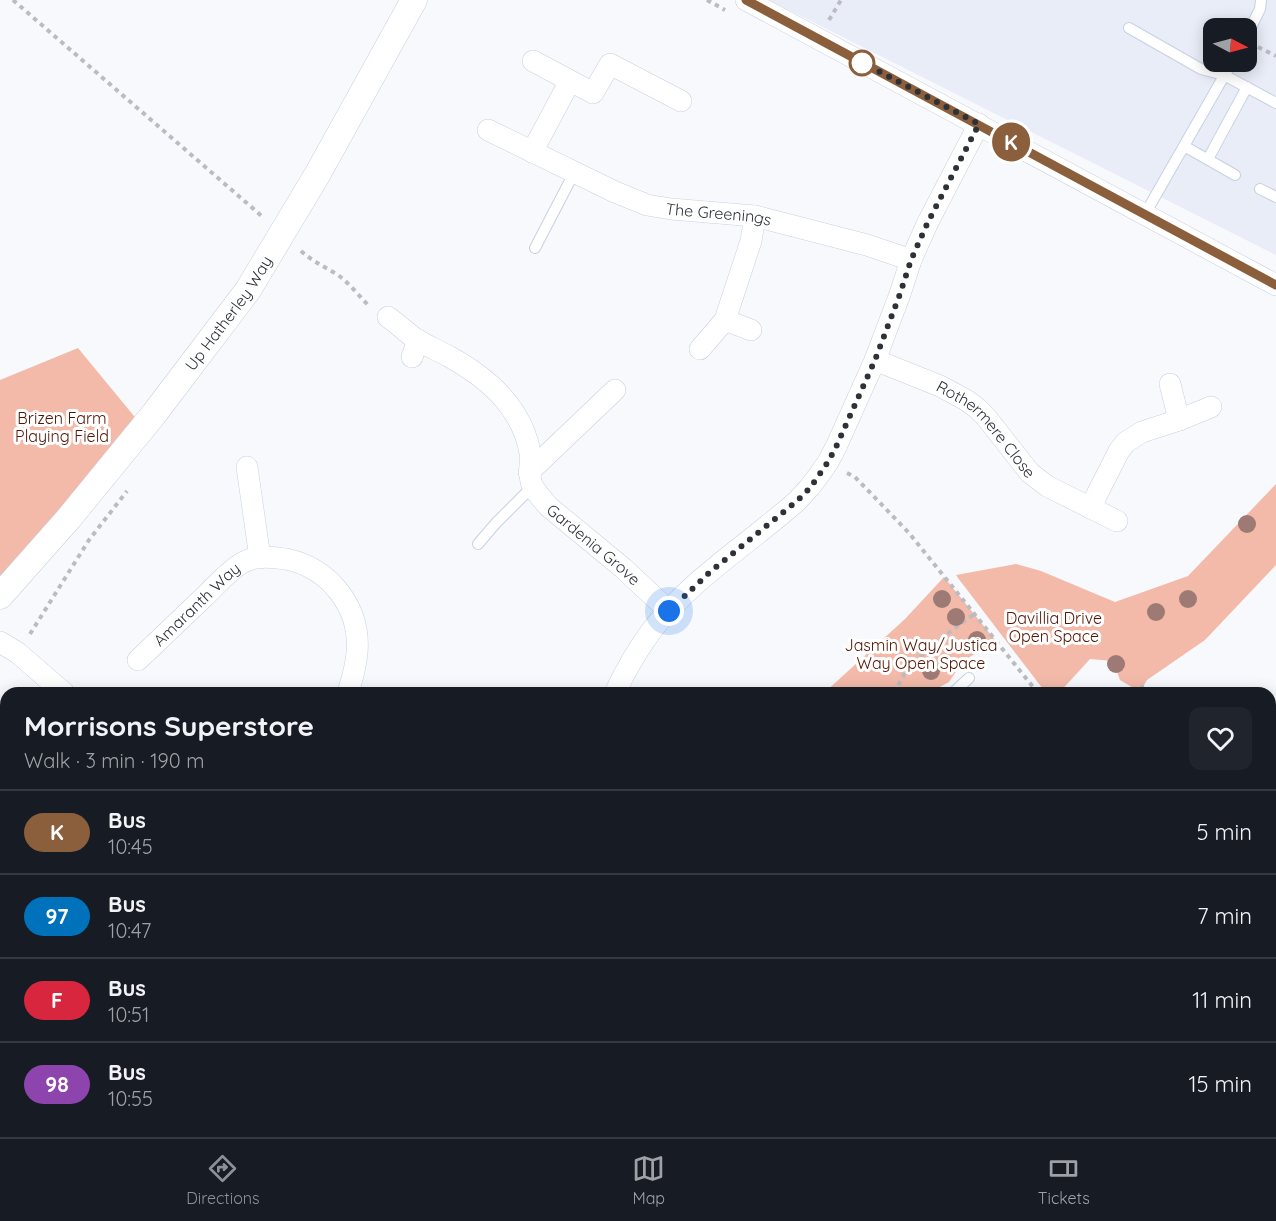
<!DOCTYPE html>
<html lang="en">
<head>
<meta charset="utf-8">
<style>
  :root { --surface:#171b24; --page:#20242c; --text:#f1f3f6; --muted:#9ea1a6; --line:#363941; --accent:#8c9099 }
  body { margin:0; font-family:Quicksand,sans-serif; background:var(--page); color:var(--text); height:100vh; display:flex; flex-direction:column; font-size:22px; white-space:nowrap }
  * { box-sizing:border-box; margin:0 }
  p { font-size:20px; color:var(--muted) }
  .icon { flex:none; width:33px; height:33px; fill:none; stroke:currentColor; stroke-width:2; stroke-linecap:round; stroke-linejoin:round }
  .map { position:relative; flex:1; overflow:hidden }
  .panel { position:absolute; left:0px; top:687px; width:1276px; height:450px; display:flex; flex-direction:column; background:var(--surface); border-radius:18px 18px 0 0; box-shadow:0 3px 15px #0003 }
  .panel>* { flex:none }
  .badge { padding:0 12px; border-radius:20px; font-size:21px; line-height:39px }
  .needle { width:39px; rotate:96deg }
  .buttons { position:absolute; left:1203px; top:18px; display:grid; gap:12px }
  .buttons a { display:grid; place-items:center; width:54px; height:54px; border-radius:12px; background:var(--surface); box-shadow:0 3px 15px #0003; font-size:30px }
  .you { position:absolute; width:30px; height:30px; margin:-15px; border:4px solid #fff; border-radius:50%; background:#1a73e8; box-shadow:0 0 0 9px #1a73e833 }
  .map>.badge { position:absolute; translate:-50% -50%; box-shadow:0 0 0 3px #fff }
  .round { display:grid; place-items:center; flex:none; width:63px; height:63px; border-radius:12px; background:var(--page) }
  .head { display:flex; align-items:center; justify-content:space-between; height:102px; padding:0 24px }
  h1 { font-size:28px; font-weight:700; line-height:45px }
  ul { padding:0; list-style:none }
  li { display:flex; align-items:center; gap:18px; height:84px; padding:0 24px; border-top:2px solid var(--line) }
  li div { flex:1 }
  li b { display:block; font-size:22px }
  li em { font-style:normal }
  li .badge { min-width:66px; font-weight:700; text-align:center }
  .tab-bar { display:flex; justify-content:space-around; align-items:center; height:84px; border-top:2px solid var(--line); background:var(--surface); font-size:16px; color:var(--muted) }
  .tab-bar a { display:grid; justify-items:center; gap:3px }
  .tab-bar .active { color:var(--accent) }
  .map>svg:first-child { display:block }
  .built { fill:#e8edf7; fill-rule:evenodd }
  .green { fill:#f3baa9 }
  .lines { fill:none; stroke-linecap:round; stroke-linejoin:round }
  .service-casing { stroke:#c8d0e2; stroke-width:12 }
  .minor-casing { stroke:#c8d0e2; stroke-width:22 }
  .tertiary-casing { stroke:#c8d0e2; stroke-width:27 }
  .path { stroke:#babcc1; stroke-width:4; stroke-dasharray:4.5 4.5; stroke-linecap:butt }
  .service { stroke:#fff; stroke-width:10 }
  .minor { stroke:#fff; stroke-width:21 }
  .tertiary { stroke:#fff; stroke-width:26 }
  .tree { fill:#9d7b74 }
  .line-casing { stroke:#fff; stroke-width:14 }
  .line { stroke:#8b5e3c; stroke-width:9 }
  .walk { stroke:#2e3138; stroke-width:6; stroke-dasharray:0 10.8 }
  .stop-dot { fill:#fff; stroke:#8b5e3c; stroke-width:3 }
  .labels { text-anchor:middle; stroke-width:6; stroke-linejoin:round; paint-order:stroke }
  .street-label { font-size:16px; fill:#2e3138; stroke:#fff }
  .park-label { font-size:16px; fill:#531403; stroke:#fff }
</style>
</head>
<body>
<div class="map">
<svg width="1276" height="1137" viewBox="0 0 1276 1137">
  <rect width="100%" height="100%" fill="#f7f9fd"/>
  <!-- built -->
  <path class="built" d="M 769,0 L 1276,0 L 1276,255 ZM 1214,28 L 1246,28 L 1246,62 L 1214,62 Z"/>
  <!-- green -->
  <path class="green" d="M 78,348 L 143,427 L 0,596 L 0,380 Z
    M 1276,484 L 1276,565 L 1205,640 L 1147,680 L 1140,692 L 1120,680 L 1113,661 L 1090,659 L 1059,693 L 1046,693 L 958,578 L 956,575 L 1016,564 L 1041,571 L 1115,602 L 1188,576 Z
    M 944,577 L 996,641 L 963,661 L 949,682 L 929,693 L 824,693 L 905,619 Z
    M 375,1131 L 567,1131 L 562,1137 L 371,1137 Z"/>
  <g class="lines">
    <!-- service casing -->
    <g class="service-casing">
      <path id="service" d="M 1129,28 L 1201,69 L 1224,75 L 1276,103
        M 1246,37 L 1260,9 L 1261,0
        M 1184,146 L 1235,175
        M 1208,159 L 1247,87
        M 1260,189 L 1276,197
        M 1145,214 L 1232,62
        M 535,248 L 574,173
        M 478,544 L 496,523 L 533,486
        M 953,693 L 969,678"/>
    </g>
    <!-- minor casing -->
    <g class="minor-casing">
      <g id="minor">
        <path d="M 746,0 L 1276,285"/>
        <path d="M 533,61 L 593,93 L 610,64 L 681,101"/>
        <path id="s1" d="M 488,130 L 615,192 L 647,205 L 671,209 L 755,216 L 867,245 L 911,260"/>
        <path d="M 532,152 L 570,81"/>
        <path id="s2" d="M 388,317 C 398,324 407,333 417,340 C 428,346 439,351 450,357 C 475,371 500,389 515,414 C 522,425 528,440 530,453 C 531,464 528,474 532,485 C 536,493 543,500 549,507 L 623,568 L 669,611"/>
        <path d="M 725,320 L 751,330"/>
        <path d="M 700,349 L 725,320 L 751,241 L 755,216"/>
        <path d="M 412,357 L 418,340"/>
        <path id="s3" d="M 875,360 L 940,386 L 966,400 L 977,408 L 986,417 L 1030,473 L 1047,486 L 1117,521"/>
        <path d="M 1170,384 L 1179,420"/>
        <path d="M 247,467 L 260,558"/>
        <path d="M 529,472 L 615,390"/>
        <path d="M 1090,508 L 1119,451 L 1126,442 L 1142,432 L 1179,420 L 1211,407"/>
        <path d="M 0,642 L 18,653 L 64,693"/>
        <path id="s4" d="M 138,660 C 160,639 182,618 204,597 C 216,586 228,571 242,563 C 254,555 273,557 286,559 C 330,568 361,608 357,653 C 356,666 352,680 348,693"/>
        <path d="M 615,693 C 625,671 638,649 652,630 C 691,579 750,543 797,501 L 809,488 L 819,475 L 828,462 L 836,447 L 875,360 L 900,294 L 911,260 L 928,222 L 979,124"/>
        <path d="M 1270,758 L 1276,763"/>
        <path d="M 0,990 L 6,993"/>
        <path d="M 1270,1044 L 1276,1048"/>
        <path d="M 0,1074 L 6,1066"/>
        <path d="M 568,1131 L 573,1137"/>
        <path d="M 837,1131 L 843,1137"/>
        <path d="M 0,1133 L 7,1137"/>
        <path d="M 1085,1137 L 1094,1131"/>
      </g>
    </g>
    <!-- tertiary casing -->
    <g class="tertiary-casing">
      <g id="tertiary">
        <path id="s5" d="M 0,596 L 69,518 L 154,414 L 248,290 L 317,175 L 414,0"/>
      </g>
    </g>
    <!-- path -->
    <path class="path" d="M 13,0 L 264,218
      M 707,0 L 725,10
      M 829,20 L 841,0
      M 1258,47 L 1276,56
      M 301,251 C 312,261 325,267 338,275 C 350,284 359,296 369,306
      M 847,473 L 855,477 L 909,533 L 1038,693
      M 30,634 L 89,540 L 127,491
      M 1141,686 L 1147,693
      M 894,693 L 906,671 L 935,643 L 974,614
      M 1270,964 L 1276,969
      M 417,1131 L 421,1137
      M 498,1137 L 508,1131"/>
    <!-- service -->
    <use href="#service" class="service"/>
    <!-- minor -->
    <use href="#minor" class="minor"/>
    <!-- tertiary -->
    <use href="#tertiary" class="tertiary"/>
  </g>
  <!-- trees -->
  <g class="tree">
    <circle cx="1247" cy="524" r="9"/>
    <circle cx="942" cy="599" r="9"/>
    <circle cx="1188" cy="599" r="9"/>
    <circle cx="1156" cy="612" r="9"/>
    <circle cx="956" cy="617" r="9"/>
    <circle cx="977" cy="640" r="9"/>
    <circle cx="1116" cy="664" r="9"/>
    <circle cx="931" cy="671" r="9"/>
  </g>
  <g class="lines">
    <!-- line casing -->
    <g class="line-casing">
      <path id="line" d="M 746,0 L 1276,285"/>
    </g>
    <!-- line -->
    <use href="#line" class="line"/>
    <!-- walk -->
    <path class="walk" d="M 669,611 L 710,572 L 797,501 L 810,488 L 828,462 L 836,447 L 875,360 L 900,294 L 911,260 L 928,222 L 979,124 L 859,61 L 862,63"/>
  </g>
  <!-- markers -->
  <circle class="stop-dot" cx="862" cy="63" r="12"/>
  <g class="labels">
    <!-- street labels -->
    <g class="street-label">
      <text dy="6" stroke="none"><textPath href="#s1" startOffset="248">The Greenings</textPath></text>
      <text dy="6" stroke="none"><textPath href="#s5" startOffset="364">Up Hatherley Way</textPath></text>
      <text dy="6" stroke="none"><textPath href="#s3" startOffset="134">Rothermere Close</textPath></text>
      <text dy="6" stroke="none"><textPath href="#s2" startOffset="322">Gardenia Grove</textPath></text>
      <text dy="6" stroke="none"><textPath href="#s4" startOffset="81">Amaranth Way</textPath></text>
    </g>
    <!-- park labels -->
    <g class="park-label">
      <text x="62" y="424">Brizen Farm<tspan x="62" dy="18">Playing Field</tspan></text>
      <text x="1054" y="624">Davillia Drive<tspan x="1054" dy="18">Open Space</tspan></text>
      <text x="921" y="651">Jasmin Way/Justica<tspan x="921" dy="18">Way Open Space</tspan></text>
    </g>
  </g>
</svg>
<div class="buttons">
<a><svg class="needle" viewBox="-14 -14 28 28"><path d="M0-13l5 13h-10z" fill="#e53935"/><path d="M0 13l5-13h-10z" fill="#9ea1a6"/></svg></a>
</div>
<div class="you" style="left:669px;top:611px"></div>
<b class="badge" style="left:1011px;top:142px;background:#8b5e3c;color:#fff">K</b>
<section class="panel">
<div class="head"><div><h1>Morrisons Superstore</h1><p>Walk · 3 min · 190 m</p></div><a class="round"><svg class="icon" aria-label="heart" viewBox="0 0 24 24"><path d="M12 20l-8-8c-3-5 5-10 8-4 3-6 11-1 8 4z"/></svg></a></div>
<ul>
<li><span class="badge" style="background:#8b5e3c;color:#fff">K</span><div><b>Bus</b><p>10:45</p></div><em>5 min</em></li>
<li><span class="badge" style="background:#0072bc;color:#fff">97</span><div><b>Bus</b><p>10:47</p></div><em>7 min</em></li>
<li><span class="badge" style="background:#d7263d;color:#fff">F</span><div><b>Bus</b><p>10:51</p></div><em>11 min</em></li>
<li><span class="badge" style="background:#8e44ad;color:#fff">98</span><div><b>Bus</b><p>10:55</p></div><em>15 min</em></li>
</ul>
</section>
</div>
<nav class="tab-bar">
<a class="active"><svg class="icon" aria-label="directions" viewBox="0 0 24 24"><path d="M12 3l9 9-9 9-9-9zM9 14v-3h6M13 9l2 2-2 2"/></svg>Directions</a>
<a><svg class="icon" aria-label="map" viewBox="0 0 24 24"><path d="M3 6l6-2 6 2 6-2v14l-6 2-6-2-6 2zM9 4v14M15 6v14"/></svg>Map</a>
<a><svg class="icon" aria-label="tickets" viewBox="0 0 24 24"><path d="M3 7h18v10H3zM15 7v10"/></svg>Tickets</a>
</nav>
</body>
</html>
